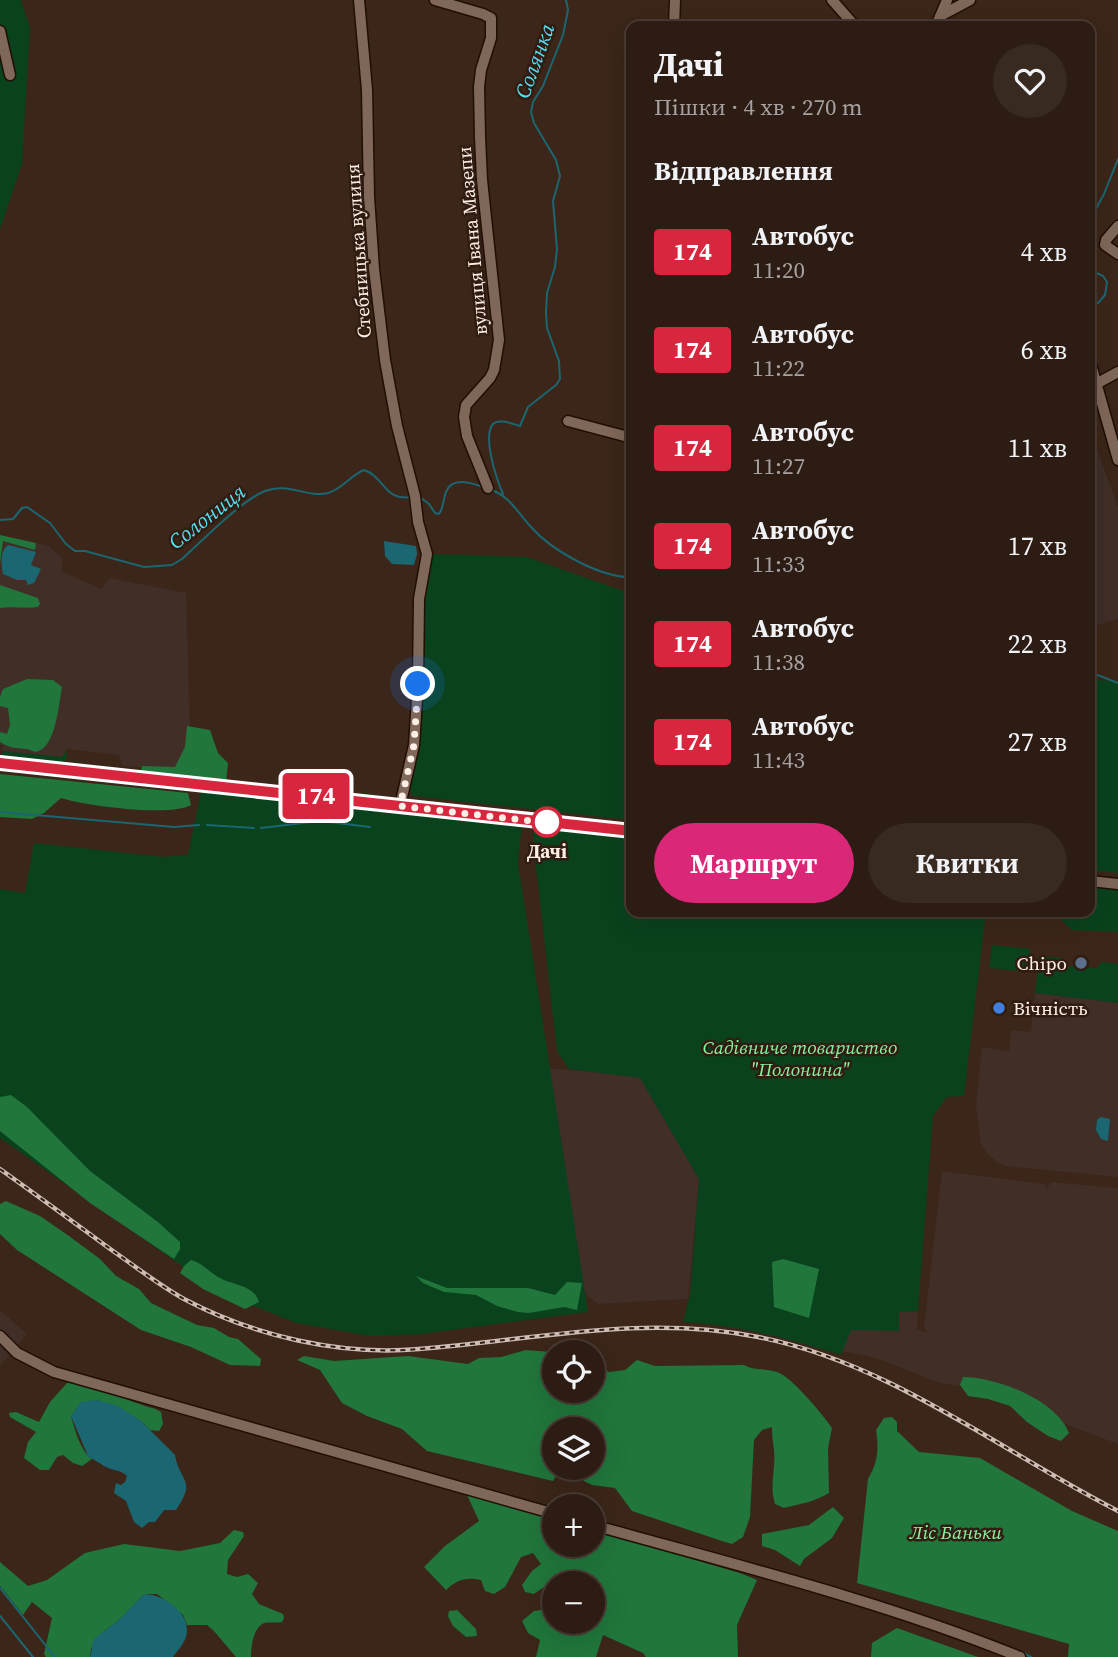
<!DOCTYPE html>
<html lang="uk">
<head>
<meta charset="utf-8">
<style>
  :root { --surface:#2c1c13; --page:#382921; --text:#f1f3f6; --muted:#a6a1a0; --line:#483a33; --accent:#db2777 }
  body { margin:0; font-family:"Source Serif 4",serif; background:var(--page); color:var(--text); height:100vh; display:flex; flex-direction:column; font-size:26px; white-space:nowrap }
  * { box-sizing:border-box; margin:0 }
  p { font-size:23px; color:var(--muted) }
  .icon { flex:none; width:38px; height:38px; fill:none; stroke:currentColor; stroke-width:2; stroke-linecap:round; stroke-linejoin:round }
  .map { position:relative; flex:1; overflow:hidden }
  .panel { position:absolute; left:626px; top:21px; width:469px; height:896px; display:flex; flex-direction:column; background:var(--surface); border-radius:14px; box-shadow:0 7px 28px #0002,0 0 0 2px var(--line) }
  .panel>* { flex:none }
  .badge { padding:0 14px; border-radius:5px; font-size:24px; line-height:46px }
  .tools { position:absolute; left:542px; top:1340px; display:grid; gap:14px }
  .tools a { display:grid; place-items:center; width:63px; height:63px; border-radius:50%; background:var(--surface); box-shadow:0 7px 28px #0002,0 0 0 2px var(--line); font-size:35px }
  .you { position:absolute; width:35px; height:35px; margin:-18px; border:5px solid #fff; border-radius:50%; background:#1a73e8; box-shadow:0 0 0 10px #1a73e833 }
  .map>.badge { position:absolute; translate:-50% -50%; box-shadow:0 0 0 4px #fff }
  h2 { padding:0 28px; font-size:26px; line-height:63px }
  .round { display:grid; place-items:center; flex:none; width:74px; height:74px; border-radius:37px; background:var(--page) }
  .headline { display:flex; align-items:center; justify-content:space-between; height:119px; padding:0 28px }
  h1 { font-size:33px; font-weight:700; line-height:52px }
  .cta { display:flex; gap:14px; margin-top:auto; padding:14px 28px }
  .cta a { flex:1; height:80px; border-radius:42px; background:var(--accent); color:#fff; font-size:28px; font-weight:700; line-height:80px; text-align:center }
  .cta a+a { background:var(--page); color:var(--text) }
  ul { padding:0; list-style:none }
  li { display:flex; align-items:center; gap:21px; height:98px; padding:0 28px }
  li div { flex:1 }
  li b { display:block; font-size:26px }
  li em { font-style:normal }
  li .badge { min-width:77px; font-weight:700; text-align:center }
  .map>svg:first-child { display:block }
  .industrial { fill:#402e27 }
  .green { fill:#0a421d }
  .forest { fill:#20763b }
  .water { fill:#1a6772 }
  .lines { fill:none; stroke-linecap:round; stroke-linejoin:round }
  .stream { stroke:#1a6772; stroke-width:2 }
  .minor-casing { stroke:#210e04; stroke-width:13 }
  .minor { stroke:#7f6759; stroke-width:10 }
  .rail-casing { stroke:#cebdb4; stroke-width:4.5 }
  .rail { stroke:#301c10; stroke-width:2; stroke-dasharray:5; stroke-linecap:butt }
  .line-casing { stroke:#fff; stroke-width:16 }
  .line { stroke:#d7263d; stroke-width:10 }
  .walk { stroke:#fdeee6; stroke-width:7; stroke-dasharray:0 12.6 }
  .stop-dot { fill:#fff; stroke:#d7263d; stroke-width:3.5 }
  .service-dot { fill:#5c6f8a; stroke:#301c10; stroke-width:2.5 }
  .shop-dot { fill:#3f7fe0; stroke:#301c10; stroke-width:2.5 }
  .labels { text-anchor:middle; stroke-width:5; stroke-linejoin:round; paint-order:stroke }
  .street-label { font-size:19px; fill:#fdeee6; stroke:#301c10 }
  .stop-label { font-size:19px; font-weight:bold; fill:#fdeee6; stroke:#301c10 }
  .poi-label { font-size:19px; fill:#fdeee6; stroke:#301c10; text-anchor:end }
  .park-label { font-size:19px; font-style:italic; fill:#87f2a0; stroke:#301c10 }
  .water-label { font-size:21px; font-style:italic; fill:#55e1f5; stroke:#301c10 }
</style>
</head>
<body>
<div class="map">
<svg width="1118" height="1657" viewBox="0 0 1118 1657">
  <rect width="100%" height="100%" fill="#3b2619"/>
  <!-- industrial -->
  <path class="industrial" d="M 1090,431 L 1118,507 L 1118,619 L 1090,627 Z
    M 0,535 L 49,546 L 63,559 L 61,571 L 101,589 L 110,578 L 186,593 L 191,771 L 122,766 L 119,755 L 67,749 L 62,757 L 2,751 L 3,745 L 0,745 Z
    M 1035,993 L 1118,1003 L 1118,1177 L 1006,1166 L 998,1163 L 988,1154 L 981,1145 L 976,1105 L 982,1047 L 1009,1051 L 1011,1030 L 1031,1032 Z
    M 548,1068 L 633,1076 L 640,1078 L 648,1089 L 699,1179 L 688,1299 L 598,1304 L 585,1294 Z
    M 942,1171 L 1044,1184 L 1047,1188 L 1051,1182 L 1118,1188 L 1118,1444 L 968,1387 L 939,1383 L 876,1358 L 842,1351 L 850,1330 L 899,1312 L 918,1311 L 917,1330 L 927,1332 L 924,1328 L 927,1301 Z
    M 0,1310 L 27,1334 L 0,1366 Z"/>
  <!-- green -->
  <path class="green" d="M 0,0 L 21,0 L 30,28 L 22,164 L 0,229 Z
    M 433,554 L 527,557 L 632,594 L 632,820 L 413,796 L 409,789 L 421,724 L 423,593 Z
    M 1090,679 L 1118,682 L 1118,873 L 1090,870 Z
    M 67,750 L 66,760 L 63,763 L 2,756 L 2,751 L 62,757 Z
    M 201,792 L 522,825 L 518,863 L 588,1312 L 422,1334 L 370,1336 L 296,1323 L 219,1292 L 0,1138 L 0,889 L 25,893 L 34,843 L 163,857 L 188,855 Z
    M 539,829 L 632,839 L 632,912 L 986,912 L 964,1096 L 947,1097 L 933,1116 L 918,1311 L 899,1312 L 899,1331 L 851,1330 L 841,1355 C 785,1338 742,1326 683,1322 L 690,1295 L 699,1179 L 640,1078 L 569,1069 L 557,1051 L 534,849 L 533,833 Z
    M 1090,886 L 1118,889 L 1118,932 L 1072,930 L 1064,923 L 1056,912 L 1090,912 Z
    M 992,945 L 1030,949 L 1028,972 L 989,968 Z
    M 1039,956 L 1064,958 L 1064,966 L 1097,968 L 1102,962 L 1118,964 L 1118,1003 L 1035,993 Z"/>
  <!-- forest -->
  <path class="forest" d="M 0,535 L 36,543 L 35,550 L 3,541 L 0,563 Z
    M 0,585 L 38,598 L 40,604 L 38,607 C 26,609 13,606 0,608 Z
    M 27,679 L 53,680 L 62,687 C 59,703 56,748 36,752 C 33,752 30,749 26,749 C 15,748 10,748 0,742 L 0,732 L 7,734 L 10,725 L 8,708 L 0,706 L 0,697 L 3,689 Z
    M 187,726 L 210,730 L 218,753 L 228,763 L 226,782 L 141,771 L 142,766 L 175,767 L 185,747 Z
    M 0,774 L 188,793 L 191,805 C 171,817 85,806 61,798 L 44,813 L 32,819 L 0,817 Z
    M 11,1095 L 27,1107 L 90,1171 L 158,1222 L 180,1242 L 180,1249 L 174,1259 L 90,1203 L 0,1131 L 0,1097 Z
    M 6,1201 L 40,1216 L 69,1236 L 100,1259 L 116,1276 L 139,1289 L 151,1303 L 197,1325 L 214,1328 L 229,1337 L 238,1339 L 261,1359 L 260,1366 L 230,1365 L 191,1347 L 141,1330 L 17,1250 L 0,1234 L 0,1204 Z
    M 783,1259 L 819,1269 L 809,1318 L 774,1307 L 772,1262 Z
    M 191,1260 C 203,1263 210,1273 220,1278 C 229,1283 240,1284 248,1289 C 254,1292 257,1296 259,1302 L 245,1309 L 203,1289 L 180,1273 L 184,1266 Z
    M 416,1276 L 447,1288 L 528,1288 L 555,1295 L 567,1282 L 582,1283 L 577,1310 L 564,1307 L 529,1313 L 518,1312 L 497,1306 L 476,1295 L 444,1292 L 423,1283 Z
    M 526,1350 L 563,1353 L 555,1353 L 555,1391 L 593,1391 L 593,1362 L 609,1372 L 625,1370 L 637,1360 L 655,1366 L 744,1365 C 755,1371 765,1368 777,1372 C 791,1376 823,1415 832,1428 L 828,1448 L 829,1493 C 814,1502 800,1504 784,1508 L 775,1504 C 769,1485 776,1469 774,1450 C 773,1442 772,1436 772,1427 L 762,1430 L 754,1440 L 750,1517 L 743,1537 L 732,1544 L 725,1542 L 632,1511 L 615,1488 L 592,1485 L 584,1481 L 584,1468 L 593,1468 L 593,1430 L 555,1430 L 555,1468 L 561,1468 L 553,1481 L 427,1451 L 402,1429 L 367,1416 L 342,1403 L 320,1370 L 297,1360 L 304,1356 L 334,1361 L 408,1356 L 468,1364 L 479,1358 L 501,1357 Z
    M 963,1377 C 997,1377 1056,1400 1069,1433 L 1061,1441 L 1048,1436 L 1027,1422 L 1010,1406 L 988,1399 L 968,1396 L 960,1385 Z
    M 68,1382 C 98,1386 118,1397 145,1406 C 151,1408 155,1408 161,1412 L 163,1424 L 159,1431 L 150,1430 L 141,1421 L 97,1400 L 77,1408 L 71,1416 C 75,1430 80,1450 92,1459 L 82,1466 L 73,1463 L 63,1455 L 57,1457 L 49,1470 L 40,1470 L 24,1458 L 28,1442 L 36,1432 L 10,1417 L 9,1413 L 16,1412 L 39,1422 L 50,1402 Z
    M 892,1417 L 897,1422 L 897,1431 L 919,1452 L 980,1458 L 1072,1511 L 1118,1531 L 1118,1657 L 1068,1657 L 1069,1644 L 857,1583 L 868,1479 C 878,1462 879,1449 876,1430 L 884,1418 Z
    M 467,1495 L 555,1519 L 555,1545 L 593,1545 L 593,1530 L 740,1573 L 757,1580 L 737,1625 L 738,1657 L 646,1657 L 643,1653 L 603,1635 L 596,1657 L 536,1657 L 540,1640 L 528,1633 L 522,1621 L 534,1611 L 548,1609 L 555,1602 L 555,1622 L 593,1622 L 593,1584 L 563,1584 L 564,1578 L 551,1582 L 534,1594 L 525,1592 L 522,1585 L 532,1571 L 541,1564 L 533,1553 L 521,1557 L 505,1587 L 494,1594 L 485,1591 L 481,1580 C 466,1577 458,1579 446,1590 L 424,1567 L 445,1546 L 479,1521 Z
    M 833,1507 L 844,1518 L 832,1538 L 804,1559 L 800,1566 L 775,1550 L 762,1546 L 762,1534 L 809,1525 Z
    M 234,1530 L 243,1532 L 244,1536 L 228,1560 L 227,1574 L 237,1577 L 248,1574 L 258,1583 L 252,1594 L 259,1604 L 283,1614 L 284,1618 L 282,1622 C 277,1623 268,1622 264,1623 C 253,1628 251,1647 251,1657 L 236,1657 L 214,1631 L 207,1625 L 187,1625 L 183,1615 L 157,1594 L 144,1594 C 136,1602 129,1611 120,1619 C 107,1630 91,1637 90,1657 L 46,1657 L 44,1654 L 52,1618 L 32,1602 L 23,1615 L 0,1586 L 0,1562 L 28,1586 L 47,1580 L 85,1553 L 124,1544 L 180,1551 L 220,1543 Z
    M 457,1610 L 476,1629 L 477,1636 L 466,1637 L 453,1626 L 448,1616 L 449,1611 Z
    M 897,1628 L 978,1657 L 871,1657 L 872,1643 Z"/>
  <!-- water -->
  <path class="water" d="M 384,541 L 416,546 L 417,554 L 414,565 L 392,564 L 385,556 Z
    M 8,545 L 36,552 L 31,565 L 41,569 L 34,583 L 28,585 L 26,580 L 17,580 L 3,574 C 1,565 0,551 8,545 Z
    M 1101,1117 L 1110,1119 L 1108,1141 L 1101,1139 L 1096,1130 L 1097,1120 Z
    M 97,1400 L 118,1406 L 141,1421 L 175,1455 C 180,1483 197,1479 176,1510 L 164,1510 L 155,1522 L 149,1522 L 142,1528 L 134,1522 L 126,1501 L 114,1493 L 116,1483 L 121,1485 L 125,1482 L 127,1476 C 120,1469 112,1471 104,1466 C 98,1462 94,1460 88,1456 L 71,1416 L 81,1402 Z
    M 144,1594 C 163,1594 193,1614 186,1637 C 184,1644 177,1651 173,1657 L 90,1657 L 94,1639 L 119,1620 Z"/>
  <g class="lines">
    <!-- stream -->
    <path class="stream" d="M 1090,220 L 1104,194 L 1118,159
      M 1090,270 L 1103,276 L 1107,282 L 1105,295 L 1098,303 L 1090,302
      M 492,490 C 510,497 518,513 531,527 C 551,550 600,578 632,577
      M 503,494 C 497,480 482,437 493,424 C 499,418 513,424 520,426 L 528,407 L 556,385 L 560,379 L 559,361 L 547,328 L 546,312 L 547,293 L 555,267 L 557,249 L 553,201 L 560,176 L 556,160 L 534,123 L 531,112 L 533,102 L 543,86 L 563,35 L 568,10 L 566,0
      M 421,498 L 429,504 L 435,513 L 439,514 C 444,507 443,499 446,492 C 452,476 472,483 483,487
      M 0,520 L 13,519 L 22,508 L 27,507 L 50,523 L 66,544 L 75,551 L 85,551 L 144,567 L 172,565 L 182,559 C 201,542 243,499 265,491 C 288,482 307,498 328,493 C 342,489 351,475 364,470 C 385,477 383,501 412,497
      M 625,578 L 632,582
      M 1090,672 L 1118,683
      M 0,812 L 174,827 L 199,825
      M 207,825 L 254,828
      M 261,828 L 320,821 L 370,827
      M 0,1588 L 55,1657
      M 0,1616 L 33,1657
      M 1021,1652 L 1031,1657"/>
    <!-- minor casing -->
    <g class="minor-casing">
      <path id="minor" d="M 359,0 L 367,90 L 369,197 L 374,269 L 385,360 L 397,426 L 415,496 L 418,522 L 427,554 L 419,599 L 418,684 L 414,745 L 400,806
        M 435,0 L 483,14 L 491,18 L 491,38 L 481,70 L 479,87 L 480,137 L 482,180 L 499,340 L 494,370 L 490,378 L 466,405 L 464,417 L 467,436 L 488,488
        M 832,0 L 855,26
        M 940,16 L 970,0
        M 674,26 L 675,0
        M 936,26 L 947,0
        M 0,31 L 10,75
        M 1118,226 L 1106,240 L 1105,245 L 1118,254
        M 1090,361 L 1118,460
        M 1096,384 L 1118,372
        M 568,421 L 632,438
        M 0,763 L 632,831
        M 1090,881 L 1118,884
        M 0,1336 L 17,1353 L 54,1372 L 555,1514
        M 593,1525 C 736,1565 882,1601 1020,1657"/>
    </g>
    <!-- minor -->
    <use href="#minor" class="minor"/>
    <!-- rail casing -->
    <g class="rail-casing">
      <path id="rail" d="M 0,1169 C 38,1196 76,1224 113,1251 C 136,1267 159,1285 184,1299 C 254,1336 340,1356 419,1349 C 534,1340 642,1314 758,1337 C 891,1363 1000,1451 1118,1511"/>
    </g>
    <!-- rail -->
    <use href="#rail" class="rail"/>
  </g>
  <g class="lines">
    <!-- line casing -->
    <g class="line-casing">
      <path id="line" d="M 0,763 L 632,831"/>
    </g>
    <!-- line -->
    <use href="#line" class="line"/>
    <!-- walk -->
    <path class="walk" d="M 418,684 L 414,745 L 400,806 L 558,824 L 547,822"/>
  </g>
  <!-- markers -->
  <circle class="stop-dot" cx="547" cy="822" r="14"/>
  <circle class="service-dot" cx="1081" cy="963" r="7"/>
  <circle class="shop-dot" cx="999" cy="1008" r="7"/>
  <g class="labels">
    <!-- street labels -->
    <g class="street-label">
      <text transform="translate(472 241) rotate(-95)" y="7">вулиця Івана Мазепи</text>
      <text transform="translate(358 251) rotate(-94)" y="7">Стебницька вулиця</text>
    </g>
    <!-- stop labels -->
    <g class="stop-label">
      <text x="547" y="858">Дачі</text>
    </g>
    <!-- poi labels -->
    <g class="poi-label">
      <text x="1067" y="970">Chipo</text>
      <text x="1013" y="1015" text-anchor="start">Вічність</text>
    </g>
    <!-- park labels -->
    <g class="park-label">
      <text x="800" y="1054">Садівниче товариство<tspan x="800" dy="22">"Полонина"</tspan></text>
      <text x="956" y="1539">Ліс Баньки</text>
    </g>
    <!-- water labels -->
    <g class="water-label">
      <text transform="translate(535 61) rotate(-70)" y="7">Солянка</text>
      <text transform="translate(207 517) rotate(-38)" y="7">Солониця</text>
    </g>
  </g>
</svg>
<div class="tools">
<a><svg class="icon" aria-label="locate" viewBox="0 0 24 24"><circle cx="12" cy="12" r="6"/><path d="M12 2v4M12 18v4M2 12h4M18 12h4"/></svg></a>
<a><svg class="icon" aria-label="layers" viewBox="0 0 24 24"><path d="M12 4l9 5-9 5-9-5zM3 14l9 5 9-5"/></svg></a>
<a>+</a>
<a>−</a>
</div>
<div class="you" style="left:418px;top:684px"></div>
<b class="badge" style="left:316px;top:796px;background:#d7263d;color:#fff">174</b>
<section class="panel">
<div class="headline"><div><h1>Дачі</h1><p>Пішки · 4 хв · 270 m</p></div><a class="round"><svg class="icon" aria-label="heart" viewBox="0 0 24 24"><path d="M12 20l-8-8c-3-5 5-10 8-4 3-6 11-1 8 4z"/></svg></a></div>
<h2>Відправлення</h2>
<ul>
<li><span class="badge" style="background:#d7263d;color:#fff">174</span><div><b>Автобус</b><p>11:20</p></div><em>4 хв</em></li>
<li><span class="badge" style="background:#d7263d;color:#fff">174</span><div><b>Автобус</b><p>11:22</p></div><em>6 хв</em></li>
<li><span class="badge" style="background:#d7263d;color:#fff">174</span><div><b>Автобус</b><p>11:27</p></div><em>11 хв</em></li>
<li><span class="badge" style="background:#d7263d;color:#fff">174</span><div><b>Автобус</b><p>11:33</p></div><em>17 хв</em></li>
<li><span class="badge" style="background:#d7263d;color:#fff">174</span><div><b>Автобус</b><p>11:38</p></div><em>22 хв</em></li>
<li><span class="badge" style="background:#d7263d;color:#fff">174</span><div><b>Автобус</b><p>11:43</p></div><em>27 хв</em></li>
</ul>
<div class="cta"><a>Маршрут</a><a>Квитки</a></div>
</section>
</div>
</body>
</html>
